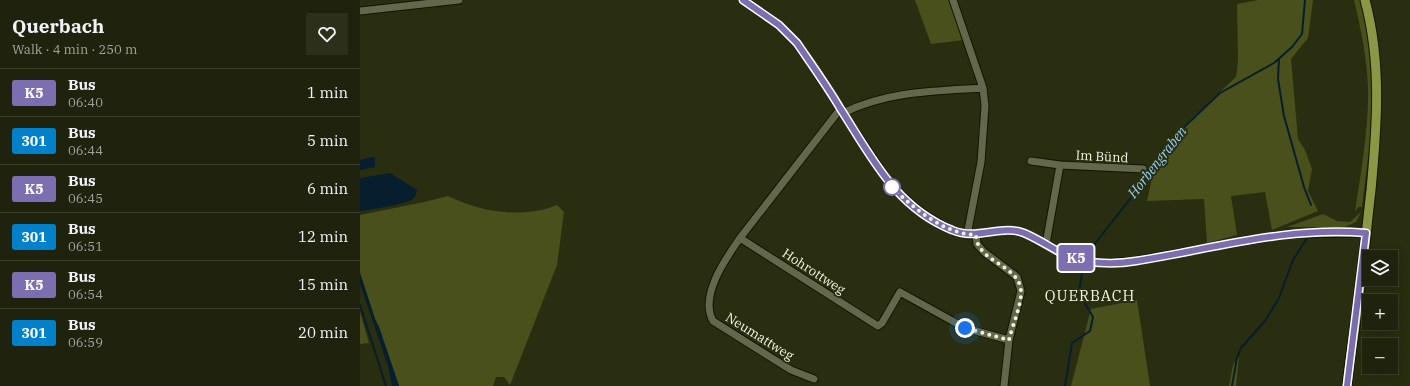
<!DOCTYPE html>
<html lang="en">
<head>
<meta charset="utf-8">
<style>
  :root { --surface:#1f220c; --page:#2c2f1a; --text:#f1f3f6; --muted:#a1a49d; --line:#3c3f2d }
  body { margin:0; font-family:"IBM Plex Serif",serif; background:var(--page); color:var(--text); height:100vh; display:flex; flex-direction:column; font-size:15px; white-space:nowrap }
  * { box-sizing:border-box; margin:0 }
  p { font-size:13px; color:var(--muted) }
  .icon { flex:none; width:22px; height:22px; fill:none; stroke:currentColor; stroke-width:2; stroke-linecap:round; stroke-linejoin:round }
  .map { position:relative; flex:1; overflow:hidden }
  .details { display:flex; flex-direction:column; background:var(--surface); width:360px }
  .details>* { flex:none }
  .badge { padding:0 8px; border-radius:3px; font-size:14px; line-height:26px }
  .tools { position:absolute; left:1002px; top:250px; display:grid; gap:8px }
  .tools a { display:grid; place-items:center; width:36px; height:36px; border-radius:0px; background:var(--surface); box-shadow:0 2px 10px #0003,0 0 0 1px var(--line); font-size:20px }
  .you { position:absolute; width:20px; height:20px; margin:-10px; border:3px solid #fff; border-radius:50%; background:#1a73e8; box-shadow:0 0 0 6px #1a73e833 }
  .map>.badge { position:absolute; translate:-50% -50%; box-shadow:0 0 0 2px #fff }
  .round { display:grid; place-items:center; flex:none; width:42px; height:42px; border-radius:0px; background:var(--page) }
  .summary { display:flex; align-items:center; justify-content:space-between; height:68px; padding:0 12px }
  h1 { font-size:19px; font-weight:700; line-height:30px }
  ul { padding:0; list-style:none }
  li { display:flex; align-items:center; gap:12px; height:48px; padding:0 12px; border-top:1px solid var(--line) }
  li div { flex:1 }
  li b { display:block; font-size:15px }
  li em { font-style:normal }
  li .badge { min-width:44px; font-weight:700; text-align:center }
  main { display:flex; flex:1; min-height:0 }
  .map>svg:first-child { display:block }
  .green { fill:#49501c }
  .water { fill:#061e2d }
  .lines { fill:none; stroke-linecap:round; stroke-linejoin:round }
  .stream { stroke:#061e2d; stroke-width:2 }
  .minor-casing { stroke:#121500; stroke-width:9 }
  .major-casing { stroke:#121500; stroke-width:11 }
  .minor { stroke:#626849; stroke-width:7 }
  .major { stroke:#8b9744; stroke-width:9 }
  .line-casing { stroke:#fff; stroke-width:9 }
  .line { stroke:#7c6eb0; stroke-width:6 }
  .walk { stroke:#f0f4e2; stroke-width:4; stroke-dasharray:0 7.2 }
  .stop-dot { fill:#fff; stroke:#7c6eb0; stroke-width:2 }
  .labels { text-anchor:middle; stroke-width:4; stroke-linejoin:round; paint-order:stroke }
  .street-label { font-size:13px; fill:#f0f4e2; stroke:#292e10 }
  .water-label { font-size:14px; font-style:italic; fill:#96cef4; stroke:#292e10 }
  .quarter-label { font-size:15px; letter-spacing:1px; fill:#f0f4e2; stroke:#292e10 }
</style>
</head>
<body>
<main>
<section class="details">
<div class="summary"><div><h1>Querbach</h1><p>Walk · 4 min · 250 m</p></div><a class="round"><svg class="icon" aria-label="heart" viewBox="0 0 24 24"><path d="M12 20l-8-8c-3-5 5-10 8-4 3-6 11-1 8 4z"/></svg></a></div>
<ul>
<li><span class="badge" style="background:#7c6eb0;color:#fff">K5</span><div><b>Bus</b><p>06:40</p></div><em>1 min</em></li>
<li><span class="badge" style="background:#0081c9;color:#fff">301</span><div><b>Bus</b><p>06:44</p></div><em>5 min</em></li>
<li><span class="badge" style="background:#7c6eb0;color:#fff">K5</span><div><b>Bus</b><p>06:45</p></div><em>6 min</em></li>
<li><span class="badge" style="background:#0081c9;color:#fff">301</span><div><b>Bus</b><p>06:51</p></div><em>12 min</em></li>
<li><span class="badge" style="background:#7c6eb0;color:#fff">K5</span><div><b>Bus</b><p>06:54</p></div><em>15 min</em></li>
<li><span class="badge" style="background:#0081c9;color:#fff">301</span><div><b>Bus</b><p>06:59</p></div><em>20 min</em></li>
</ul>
</section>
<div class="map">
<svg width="1050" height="386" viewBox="0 0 1050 386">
  <rect width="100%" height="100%" fill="#292e10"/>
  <!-- green -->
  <path class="green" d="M 555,0 L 590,0 L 604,40 L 571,44 Z
    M 898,0 L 953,0 L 948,38 L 931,59 L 938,139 L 945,150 L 952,169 L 948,191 L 958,211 L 912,230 L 905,192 L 871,196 L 877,235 L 847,243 L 844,199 L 787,201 L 796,160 L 815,134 L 876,77 L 878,61 L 877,4 Z
    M 994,0 L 1002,0 C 1008,30 1014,63 1013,94 C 1013,132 1006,169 1002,207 L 998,207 L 995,212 C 1001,171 1009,129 1008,88 C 1007,58 1001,29 994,0 Z
    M 88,196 C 120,212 163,219 197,205 L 204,212 L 197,265 L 150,385 L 144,377 L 136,377 L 133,386 L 39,386 L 19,327 L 15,319 L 0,273 L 0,215 L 64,202 Z
    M 1001,212 L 996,222 L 985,227 L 927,227 L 963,214 L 977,221 L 990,222 Z
    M 777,300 L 790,386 L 711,386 L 731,309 Z
    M 0,312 L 9,343 L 0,344 Z
    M 879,357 L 876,386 L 869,386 L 873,365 Z"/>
  <!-- water -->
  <path class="water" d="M 12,157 L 15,158 L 15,167 L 0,170 L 0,160 Z
    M 30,173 L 57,190 C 56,193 56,197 53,199 C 46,204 10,210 0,211 L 0,178 Z
    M 0,273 L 15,319 L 19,327 L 39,386 L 32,386 L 28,366 L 0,284 Z"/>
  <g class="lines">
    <!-- stream -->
    <path class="stream" d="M 919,59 L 918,79 L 924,116 L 944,187 L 951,205
      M 730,250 L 792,171 L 821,130 L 860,93 L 914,63 L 932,47 L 942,34 L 945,0
      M 0,305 L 26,386
      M 705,386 L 712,343 L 730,331 L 733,317 L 719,293 L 723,266
      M 872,386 L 877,358 L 881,348 L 905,321 L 919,298 L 933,260 L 947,238"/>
    <!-- minor casing -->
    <g class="minor-casing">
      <path id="minor" d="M 384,0 L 419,25 L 437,43 L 532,187 L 561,212 L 591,230 L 607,235 L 647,230 L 663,232 L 704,254 L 720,260 L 745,263 L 774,261 L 873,243 L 928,234 L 1006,233
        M 593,0 L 623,88 L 625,106 L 621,162 L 607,235
        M 0,11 L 99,0
        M 481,108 L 380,238 L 518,326 L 522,323 L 540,292 L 605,328 L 649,340
        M 483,113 C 528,91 575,91 623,88
        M 671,161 L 700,165
        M 616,235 L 617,244 L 624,252 L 657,277 L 661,291 L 649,340 L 644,386
        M 380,238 C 366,258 339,296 353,321 L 431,370 L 454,379
        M 686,244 L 700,165 L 783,169"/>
    </g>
    <!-- major casing -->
    <g class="major-casing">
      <path id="major" d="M 987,386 C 990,355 996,324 999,293 C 1004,259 1007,224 1011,190 C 1017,126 1022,63 1005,0"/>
    </g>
    <!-- minor -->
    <use href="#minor" class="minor"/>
    <!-- major -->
    <use href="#major" class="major"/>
  </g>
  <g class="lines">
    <!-- line casing -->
    <g class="line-casing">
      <path id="line" d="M 383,0 L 419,25 L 437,43 C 452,65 467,86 480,108 C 511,156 535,207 592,230 C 617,241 641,224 664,233 C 678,239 690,247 703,254 C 724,264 753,265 776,261 C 852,249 928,226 1006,233 L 987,386"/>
    </g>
    <!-- line -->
    <use href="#line" class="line"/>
    <!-- walk -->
    <path class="walk" d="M 532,187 C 553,208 584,234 616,235 C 617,263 659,264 661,291 C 662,304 652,326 649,340 L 605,328"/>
  </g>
  <!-- markers -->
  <circle class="stop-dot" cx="532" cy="187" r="8"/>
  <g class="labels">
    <!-- street labels -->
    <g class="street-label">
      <text transform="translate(742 156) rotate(3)" y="5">Im Bünd</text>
      <text transform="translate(454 271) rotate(33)" y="5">Hohrottweg</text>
      <text transform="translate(400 336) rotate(32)" y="5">Neumattweg</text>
    </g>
    <!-- water labels -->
    <g class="water-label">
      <text transform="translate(797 162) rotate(-52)" y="5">Horbengraben</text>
    </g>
    <!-- quarter labels -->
    <g class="quarter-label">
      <text x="730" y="301">QUERBACH</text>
    </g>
  </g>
</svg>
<div class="tools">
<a><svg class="icon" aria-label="layers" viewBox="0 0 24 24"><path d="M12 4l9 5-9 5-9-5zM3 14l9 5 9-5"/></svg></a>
<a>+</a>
<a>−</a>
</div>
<div class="you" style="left:605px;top:328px"></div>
<b class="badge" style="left:716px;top:258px;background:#7c6eb0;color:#fff">K5</b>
</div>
</main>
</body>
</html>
